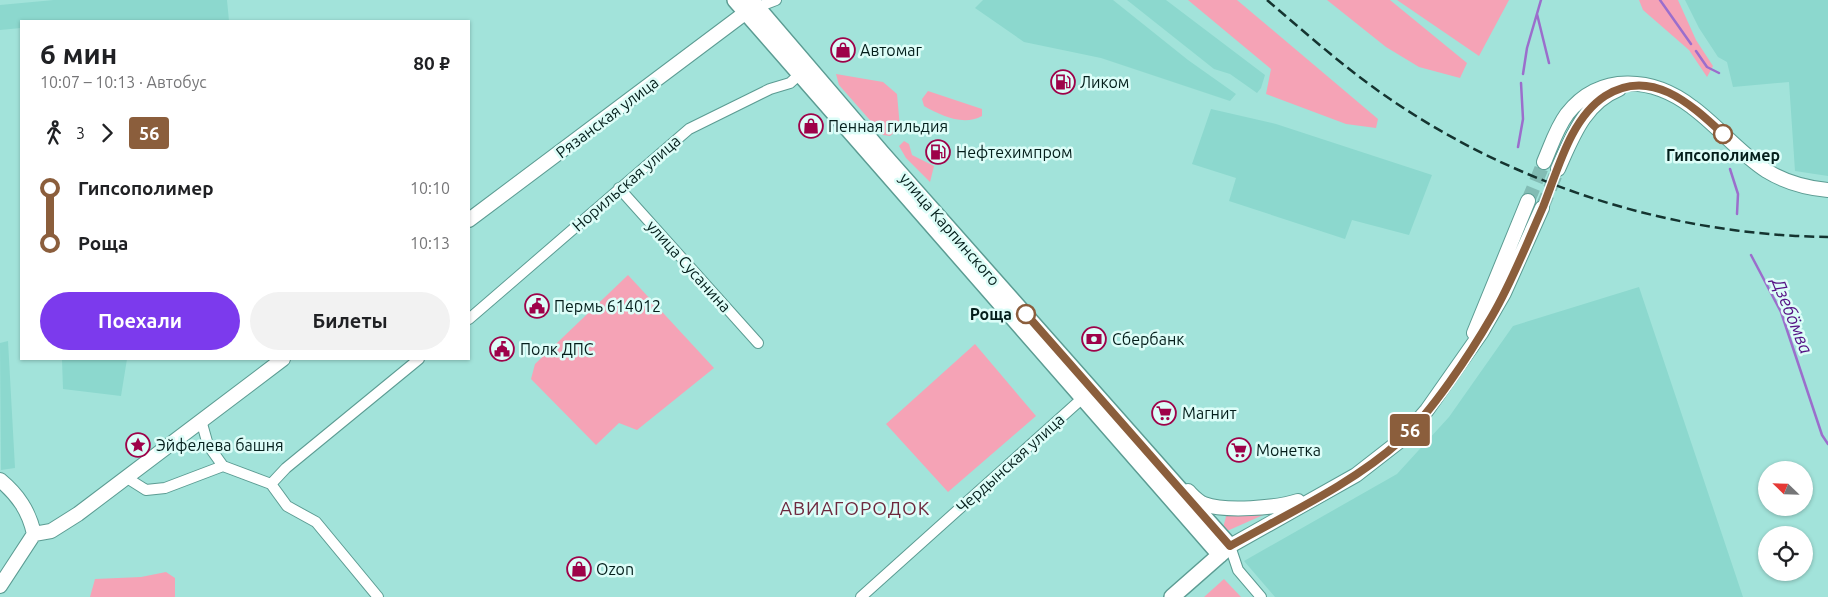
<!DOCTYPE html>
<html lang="ru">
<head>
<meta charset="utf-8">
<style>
  :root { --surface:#fff; --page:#f2f2f2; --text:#202124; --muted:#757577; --accent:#7c3aed }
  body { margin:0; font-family:Ubuntu,sans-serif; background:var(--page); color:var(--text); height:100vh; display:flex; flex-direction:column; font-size:19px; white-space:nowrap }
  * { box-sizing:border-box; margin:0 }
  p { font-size:16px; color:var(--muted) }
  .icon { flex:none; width:28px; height:28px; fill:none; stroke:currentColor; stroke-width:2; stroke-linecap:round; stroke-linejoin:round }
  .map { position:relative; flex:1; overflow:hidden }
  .details { position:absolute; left:20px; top:20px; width:450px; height:340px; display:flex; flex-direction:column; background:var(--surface); border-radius:0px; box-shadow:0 1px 4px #0004 }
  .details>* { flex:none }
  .badge { padding:0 10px; border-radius:4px; font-size:18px; line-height:32px }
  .needle { width:32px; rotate:293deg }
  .fabs { position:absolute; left:1758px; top:461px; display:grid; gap:10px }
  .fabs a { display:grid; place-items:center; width:55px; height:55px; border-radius:50%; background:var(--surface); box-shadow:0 1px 4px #0004; font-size:25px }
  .map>.badge { position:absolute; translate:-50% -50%; box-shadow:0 0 0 2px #fff }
  .legs { display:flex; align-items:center; gap:8px; height:55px; padding:0 20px; font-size:16px }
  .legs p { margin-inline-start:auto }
  .summary { display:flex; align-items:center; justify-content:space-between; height:85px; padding:0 20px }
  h1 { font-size:28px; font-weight:600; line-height:38px }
  .button { display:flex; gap:10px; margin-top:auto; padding:10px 20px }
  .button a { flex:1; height:58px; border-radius:30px; background:var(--accent); color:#fff; font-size:20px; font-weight:600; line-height:58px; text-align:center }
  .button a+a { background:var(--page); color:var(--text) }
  ul { padding:0 20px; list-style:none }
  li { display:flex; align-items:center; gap:18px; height:55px; font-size:19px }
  li i { display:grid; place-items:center; width:8px; height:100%; margin:0 6px; background:currentColor }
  li i::after { content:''; width:12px; height:12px; margin:-6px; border:4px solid; border-radius:50%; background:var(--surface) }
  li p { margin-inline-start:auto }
  li:first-child i { background:linear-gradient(#0000 50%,currentColor 0) }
  li:last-child i { background:linear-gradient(currentColor 50%,#0000 0) }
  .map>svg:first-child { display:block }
  .built { fill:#8cd8ce }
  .green { fill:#f5a3b6 }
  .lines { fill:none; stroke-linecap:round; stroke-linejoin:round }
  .stream { stroke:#9b6ecc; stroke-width:2.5 }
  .secondary-tunnel { stroke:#82bcb4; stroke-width:14; stroke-dasharray:14 7; stroke-linecap:butt }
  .street-casing { stroke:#5c9c93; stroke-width:12 }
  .secondary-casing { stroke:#5c9c93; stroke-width:16 }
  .primary-casing { stroke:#5c9c93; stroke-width:18 }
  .street { stroke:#fff; stroke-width:10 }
  .secondary { stroke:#fff; stroke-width:14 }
  .primary { stroke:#fff; stroke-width:15 }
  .rail { stroke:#153430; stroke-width:2.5; stroke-dasharray:10 5; stroke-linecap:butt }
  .line-1-casing { stroke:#fff; stroke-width:11 }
  .line-1 { stroke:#8b5e3c; stroke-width:8 }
  .stop-1-dot { fill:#fff; stroke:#8b5e3c; stroke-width:2.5 }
  .labels { text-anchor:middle; stroke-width:5; stroke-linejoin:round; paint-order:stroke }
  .poi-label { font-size:16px; fill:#041e1b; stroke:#ddfdf8; text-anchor:start }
  .street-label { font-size:16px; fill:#041e1b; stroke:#ddfdf8 }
  .stop-label { font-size:16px; font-weight:bold; fill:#041e1b; stroke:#ddfdf8 }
  .water-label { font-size:18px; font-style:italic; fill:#551285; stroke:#ddfdf8 }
  .quarter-label { font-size:19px; letter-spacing:1px; fill:#6d283d; stroke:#ddfdf8 }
</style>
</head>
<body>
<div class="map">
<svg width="1828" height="597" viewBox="0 0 1828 597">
  <rect width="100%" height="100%" fill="#a2e3da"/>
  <!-- built -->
  <path class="built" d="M 54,0 L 227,0 L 229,21 L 21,21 L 21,28 L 0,30 L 0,5 Z
    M 983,0 L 1113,0 L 1188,60 L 1236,94 L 1230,101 L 1101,58 L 1024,42 L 975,8 Z
    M 1127,0 L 1166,0 L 1265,75 L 1261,88 L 1257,93 L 1230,74 L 1214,69 Z
    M 1685,0 L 1828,0 L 1828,176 L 1795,171 L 1789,82 L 1733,87 L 1727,62 L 1718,57 L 1699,28 Z
    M 1211,109 L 1276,124 L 1432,175 L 1409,235 L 1352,220 L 1345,239 L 1229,201 L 1236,178 L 1192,164 Z
    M 1639,287 L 1743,597 L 1275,597 L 1244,561 L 1397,474 L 1449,417 L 1513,326 Z
    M 8,341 L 15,468 L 1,470 L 0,343 Z
    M 62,359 L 127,359 L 121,396 L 63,389 Z"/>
  <!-- green -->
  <path class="green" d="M 1188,0 L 1237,0 L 1378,119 L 1376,128 L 1346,124 L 1266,94 L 1271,69 Z
    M 1327,0 L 1390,0 L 1467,63 L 1460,78 L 1419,67 L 1386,47 Z
    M 1397,0 L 1509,0 L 1479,56 Z
    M 1639,0 L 1678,0 L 1696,40 L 1713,66 L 1707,77 L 1689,50 L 1643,10 Z
    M 836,74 L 883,82 L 897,94 L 900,128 L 890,136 L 883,135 L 839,85 Z
    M 928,91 L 982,109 L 982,116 C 963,126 942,116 924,106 L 922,99 Z
    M 904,141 L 909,144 L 912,155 L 934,166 L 930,182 L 906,158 L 899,146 Z
    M 628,275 L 714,368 L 637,430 L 619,423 L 596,445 L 531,379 L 535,364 Z
    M 975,344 L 1036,416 L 948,492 L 886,424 Z
    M 1228,509 L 1270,512 L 1227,531 L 1223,528 Z
    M 166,572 L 175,578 L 175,597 L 90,597 L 95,579 L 141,577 Z
    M 1224,579 L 1241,597 L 1204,597 Z"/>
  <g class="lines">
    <!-- stream -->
    <path class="stream" d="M 1660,0 L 1691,44
      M 1537,14 L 1549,63
      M 1696,51 L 1707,67 L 1719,73
      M 1523,74 L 1527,48 L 1541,0
      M 1518,147 L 1523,119 L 1521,83
      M 1730,169 L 1738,194 L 1737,214
      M 1751,255 L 1781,312 L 1822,435 L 1828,444"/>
    <!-- secondary-tunnel -->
    <path class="secondary-tunnel" d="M 1528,201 L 1544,162
      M 1542,208 L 1558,169"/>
    <!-- street casing -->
    <g class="street-casing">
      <path id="street" d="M 753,9 L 776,0
        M 619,188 L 758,343
        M 469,319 L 689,129 L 770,89 L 790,83 L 800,74
        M 201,420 L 208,445 L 223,466 L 271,484 L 287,506 L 316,522 L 378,597
        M 127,478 L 146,490 L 165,488 L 223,466
        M 271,484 L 286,468 L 419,359
        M 1230,546 L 1238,570 L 1261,597
        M 861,597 L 1086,395"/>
    </g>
    <!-- secondary casing -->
    <g class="secondary-casing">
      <path id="secondary" d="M 1544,162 C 1551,146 1556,129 1567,114 C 1600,72 1653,77 1692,107 C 1718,126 1739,153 1767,171 C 1785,182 1807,188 1828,190
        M 1558,169 C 1572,138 1584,103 1619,89
        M 469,220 L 745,13
        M 1474,333 L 1528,201
        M 0,480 C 18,495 29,511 34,534
        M 1188,491 C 1193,496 1197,501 1204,504 C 1225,512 1277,508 1298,501
        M 1230,546 L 1356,475 L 1401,440 L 1427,410 L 1481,333 L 1504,293 L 1542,208
        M 0,586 L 34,534 L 51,531 L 78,514 L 283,359"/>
    </g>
    <!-- primary casing -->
    <g class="primary-casing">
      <path id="primary" d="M 735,0 L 1220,555
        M 751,0 L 882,153 L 1230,546 L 1172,597"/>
    </g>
    <!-- street -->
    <use href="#street" class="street"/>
    <!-- secondary -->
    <use href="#secondary" class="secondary"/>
    <!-- primary -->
    <use href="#primary" class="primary"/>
    <!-- rail -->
    <path class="rail" d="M 1267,0 C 1307,34 1347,70 1390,99 C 1519,187 1673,235 1828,237"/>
  </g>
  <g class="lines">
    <!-- line-1 casing -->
    <g class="line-1-casing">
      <path id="line-1" d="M 1026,314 L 1230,546 C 1285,515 1354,483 1400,441 C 1432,412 1470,354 1492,316 C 1512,282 1527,243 1543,207 C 1558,170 1570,119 1605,96 C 1650,67 1690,103 1723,134"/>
    </g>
    <!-- line-1 -->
    <use href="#line-1" class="line-1"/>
  </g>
  <!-- icons -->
  <defs>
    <g id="shop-ring" transform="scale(1.25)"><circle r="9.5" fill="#ddfdf8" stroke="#9e0249" stroke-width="1.5"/><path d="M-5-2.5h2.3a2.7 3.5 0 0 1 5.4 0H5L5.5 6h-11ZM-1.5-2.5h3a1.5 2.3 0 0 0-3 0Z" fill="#9e0249"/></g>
    <g id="fuel-ring" transform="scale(1.25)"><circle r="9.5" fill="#ddfdf8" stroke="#9e0249" stroke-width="1.5"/><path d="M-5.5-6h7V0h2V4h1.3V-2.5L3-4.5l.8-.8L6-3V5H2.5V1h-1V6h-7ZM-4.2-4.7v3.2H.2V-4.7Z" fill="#9e0249"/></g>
    <g id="civic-ring" transform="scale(1.25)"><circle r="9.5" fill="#ddfdf8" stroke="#9e0249" stroke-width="1.5"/><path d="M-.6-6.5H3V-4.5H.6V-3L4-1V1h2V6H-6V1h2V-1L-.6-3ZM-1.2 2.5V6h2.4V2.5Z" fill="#9e0249"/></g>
    <g id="bank-ring" transform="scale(1.25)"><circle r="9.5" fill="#ddfdf8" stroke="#9e0249" stroke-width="1.5"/><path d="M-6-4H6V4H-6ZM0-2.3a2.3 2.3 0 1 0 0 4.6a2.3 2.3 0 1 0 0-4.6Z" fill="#9e0249"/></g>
    <g id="supermarket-ring" transform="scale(1.25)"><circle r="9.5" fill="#ddfdf8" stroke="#9e0249" stroke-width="1.5"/><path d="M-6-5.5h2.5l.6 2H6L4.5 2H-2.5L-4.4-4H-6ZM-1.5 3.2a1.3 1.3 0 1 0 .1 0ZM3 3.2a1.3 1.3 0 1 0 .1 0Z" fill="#9e0249"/></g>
    <g id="sight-ring" transform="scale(1.25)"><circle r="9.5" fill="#ddfdf8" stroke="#9e0249" stroke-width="1.5"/><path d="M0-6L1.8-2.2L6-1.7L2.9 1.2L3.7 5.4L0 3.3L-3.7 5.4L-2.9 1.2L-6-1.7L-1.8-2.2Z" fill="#9e0249"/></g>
  </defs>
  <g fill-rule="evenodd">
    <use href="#shop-ring" x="843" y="50"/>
    <use href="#fuel-ring" x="1063" y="82"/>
    <use href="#shop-ring" x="811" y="126"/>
    <use href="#fuel-ring" x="938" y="152"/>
    <use href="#civic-ring" x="537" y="306"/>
    <use href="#bank-ring" x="1094" y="339"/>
    <use href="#civic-ring" x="502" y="349"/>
    <use href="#supermarket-ring" x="1164" y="413"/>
    <use href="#sight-ring" x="138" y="445"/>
    <use href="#supermarket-ring" x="1239" y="450"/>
    <use href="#shop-ring" x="579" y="569"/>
  </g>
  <!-- markers -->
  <g class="stop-1-dot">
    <circle cx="1723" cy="134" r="9"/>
    <circle cx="1026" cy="314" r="9"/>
  </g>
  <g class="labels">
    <!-- poi labels -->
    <g class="poi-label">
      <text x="860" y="56">Автомаг</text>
      <text x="1080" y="88">Ликом</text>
      <text x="828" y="132">Пенная гильдия</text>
      <text x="956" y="158">Нефтехимпром</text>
      <text x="554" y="312">Пермь 614012</text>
      <text x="1112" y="345">Сбербанк</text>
      <text x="520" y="355">Полк ДПС</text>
      <text x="1182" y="419">Магнит</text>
      <text x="156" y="451">Эйфелева башня</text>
      <text x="1256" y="456">Монетка</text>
      <text x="596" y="575">Ozon</text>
    </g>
    <!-- street labels -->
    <g class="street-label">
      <text transform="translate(607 117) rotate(-37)" y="6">Рязанская улица</text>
      <text transform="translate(626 183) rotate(-41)" y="6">Норильская улица</text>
      <text transform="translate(950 229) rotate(49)" y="6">улица Карпинского</text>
      <text transform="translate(689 266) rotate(48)" y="6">улица Сусанина</text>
      <text transform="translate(1010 463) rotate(-42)" y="6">Чердынская улица</text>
    </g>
    <!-- stop labels -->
    <g class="stop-label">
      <text x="1723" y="161">Гипсополимер</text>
      <text x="1012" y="320" text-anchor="end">Роща</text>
    </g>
    <!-- water labels -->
    <g class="water-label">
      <text transform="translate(1792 316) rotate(68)" y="6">Дзебӧмва</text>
    </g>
    <!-- quarter labels -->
    <g class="quarter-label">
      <text x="855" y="515">АВИАГОРОДОК</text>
    </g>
  </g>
</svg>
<div class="fabs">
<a><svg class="needle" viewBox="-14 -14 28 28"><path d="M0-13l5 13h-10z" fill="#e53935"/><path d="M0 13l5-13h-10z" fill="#757577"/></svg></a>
<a><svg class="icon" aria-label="locate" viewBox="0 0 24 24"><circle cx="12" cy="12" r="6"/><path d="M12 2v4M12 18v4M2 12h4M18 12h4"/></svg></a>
</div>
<b class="badge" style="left:1410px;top:430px;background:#8b5e3c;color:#fff">56</b>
<section class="details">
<div class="summary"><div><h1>6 мин</h1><p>10:07 – 10:13 · Автобус</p></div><b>80 ₽</b></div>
<div class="legs"><svg class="icon" aria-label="walk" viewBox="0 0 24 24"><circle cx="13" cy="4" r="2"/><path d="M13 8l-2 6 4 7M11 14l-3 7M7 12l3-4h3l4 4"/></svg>3<svg class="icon" aria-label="forward" viewBox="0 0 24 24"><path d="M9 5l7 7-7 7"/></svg><b class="badge" style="background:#8b5e3c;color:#fff">56</b></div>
<ul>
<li><i style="color:#8b5e3c"></i><b>Гипсополимер</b><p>10:10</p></li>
<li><i style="color:#8b5e3c"></i><b>Роща</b><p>10:13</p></li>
</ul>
<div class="button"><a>Поехали</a><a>Билеты</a></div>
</section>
</div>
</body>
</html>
